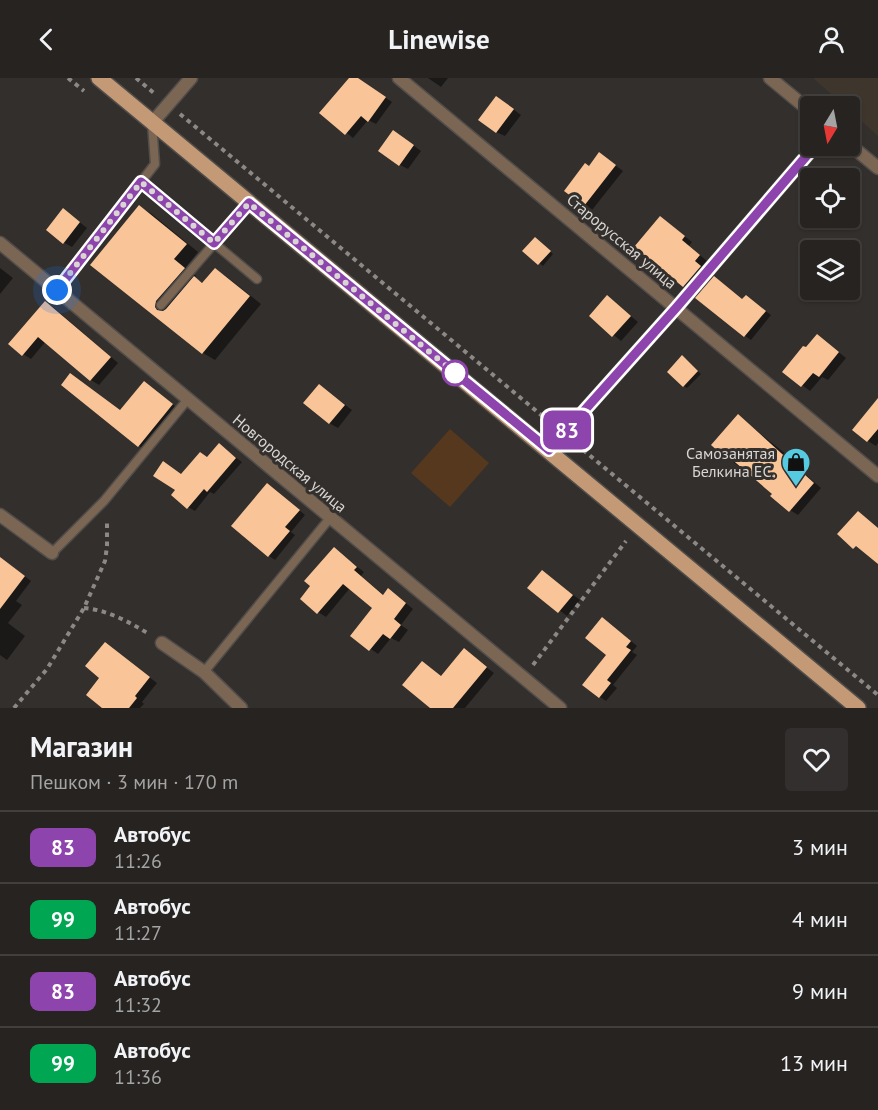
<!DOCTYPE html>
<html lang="ru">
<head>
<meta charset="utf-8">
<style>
  :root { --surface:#262321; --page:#322f2e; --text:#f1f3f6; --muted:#a4a4a5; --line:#42403f }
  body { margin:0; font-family:"PT Sans",sans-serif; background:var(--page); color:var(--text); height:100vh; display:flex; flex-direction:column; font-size:22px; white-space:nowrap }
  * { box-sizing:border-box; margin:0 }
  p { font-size:20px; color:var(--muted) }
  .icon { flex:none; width:33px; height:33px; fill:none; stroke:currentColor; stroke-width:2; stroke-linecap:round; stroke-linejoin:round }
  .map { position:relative; height:630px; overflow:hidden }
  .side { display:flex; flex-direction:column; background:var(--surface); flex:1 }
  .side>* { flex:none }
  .badge { padding:0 12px; border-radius:9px; font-size:21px; line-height:39px }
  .needle { width:39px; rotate:190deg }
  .controls { position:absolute; left:800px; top:18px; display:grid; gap:12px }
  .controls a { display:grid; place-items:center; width:60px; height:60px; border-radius:6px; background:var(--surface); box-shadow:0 2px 4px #0004,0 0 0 2px var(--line); font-size:30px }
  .you { position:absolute; width:30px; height:30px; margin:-15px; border:4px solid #fff; border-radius:50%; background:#1a73e8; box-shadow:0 0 0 9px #1a73e833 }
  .map>.badge { position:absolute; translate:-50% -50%; box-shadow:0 0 0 3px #fff }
  .round { display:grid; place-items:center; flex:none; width:63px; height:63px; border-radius:6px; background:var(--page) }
  .overview { display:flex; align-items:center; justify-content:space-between; height:102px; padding:0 30px }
  h1 { font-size:28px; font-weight:700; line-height:45px }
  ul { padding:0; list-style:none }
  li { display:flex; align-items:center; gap:18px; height:72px; padding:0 30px; border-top:2px solid var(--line) }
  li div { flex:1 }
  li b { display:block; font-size:22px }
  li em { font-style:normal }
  li .badge { min-width:66px; font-weight:700; text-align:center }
  header { display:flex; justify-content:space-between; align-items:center; height:78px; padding:0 30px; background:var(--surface); font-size:27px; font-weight:700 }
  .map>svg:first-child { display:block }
  .built { fill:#3e352d }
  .green { fill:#56381e }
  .shadow { fill:#0007 }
  .building { fill:#f8c498 }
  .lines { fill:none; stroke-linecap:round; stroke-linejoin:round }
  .lane-casing { stroke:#514d4a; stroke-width:11 }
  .street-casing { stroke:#514d4a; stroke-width:15 }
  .primary-casing { stroke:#514d4a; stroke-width:18 }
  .path { stroke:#8b8885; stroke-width:4; stroke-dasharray:4.5 4.5; stroke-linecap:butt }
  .lane { stroke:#7b6654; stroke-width:8 }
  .street { stroke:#7b6654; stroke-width:12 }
  .primary { stroke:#c49a76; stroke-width:15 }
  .line-casing { stroke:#fff; stroke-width:14 }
  .line { stroke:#8e44ad; stroke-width:9 }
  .walk { stroke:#d8d5d3; stroke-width:6; stroke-dasharray:0 10.8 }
  .stop-dot { fill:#fff; stroke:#8e44ad; stroke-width:3 }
  .labels { text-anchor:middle; stroke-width:6; stroke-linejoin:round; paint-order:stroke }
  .street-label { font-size:16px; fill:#d8d5d3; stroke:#332f2c }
  .poi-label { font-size:16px; fill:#d8d5d3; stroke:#332f2c; text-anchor:end }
</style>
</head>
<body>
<header><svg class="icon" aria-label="back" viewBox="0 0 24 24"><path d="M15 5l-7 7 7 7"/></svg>Linewise<svg class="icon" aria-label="person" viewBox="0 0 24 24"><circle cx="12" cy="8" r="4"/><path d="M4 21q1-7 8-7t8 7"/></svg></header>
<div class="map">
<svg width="878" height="630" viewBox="0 0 878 630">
  <rect width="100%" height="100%" fill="#332f2c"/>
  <!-- built -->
  <path class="built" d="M 813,0 L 878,0 L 878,58 L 849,32 L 849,28 L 845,28 Z"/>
  <!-- green -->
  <path class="green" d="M 450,351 L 489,385 L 450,429 L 411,395 Z"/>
  <!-- shadow -->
  <path class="shadow" d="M 351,0 L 357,0 L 392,24 L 376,46 L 368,42 L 353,60 L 322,35 Z
    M 428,0 L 448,0 L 441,9 Z
    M 505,25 L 521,37 L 505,58 L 496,54 Z
    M 402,59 L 421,73 L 408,91 L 400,87 Z
    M 607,81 L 623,93 L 592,132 L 584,127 L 590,89 Z
    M 140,129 L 152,136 L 198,174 L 186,189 L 196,198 L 194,200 L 203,205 L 215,191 L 227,199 L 261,226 L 215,282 L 203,275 L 92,186 Z
    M 64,132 L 87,150 L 72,169 L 63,164 Z
    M 661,140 L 692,164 L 689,168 L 707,183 L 702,189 L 708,194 L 692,213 L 684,208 Z
    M 538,163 L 553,176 L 543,188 L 524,172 Z
    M 0,190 L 13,200 L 0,216 Z
    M 746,218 L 771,237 L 751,262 L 745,258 L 743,222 Z
    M 608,219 L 638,244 L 621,263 L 591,238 Z
    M 45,225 L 53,229 L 118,285 L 99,307 L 91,302 L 46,263 L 31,281 L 23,276 Z
    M 825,263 L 846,280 L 828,302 L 822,299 L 810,313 L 784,293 L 806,271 Z
    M 686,281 L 701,296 L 687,310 L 684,308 Z
    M 145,305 L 180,332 L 147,373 L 139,368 Z
    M 319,308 L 352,332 L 338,350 L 329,345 Z
    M 878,322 L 878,365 L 876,368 L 868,363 Z
    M 738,338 L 786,376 L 784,378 L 821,410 L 798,437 L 790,432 L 774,416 L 728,380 Z
    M 219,367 L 242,384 L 214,416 L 210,414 L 195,433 L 188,429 L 208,380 Z
    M 273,410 L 305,437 L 291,454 L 295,457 L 275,482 L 269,478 Z
    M 334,471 L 364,494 L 361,498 L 384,517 L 396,517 L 413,531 L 401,547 L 408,552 L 399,564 L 391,560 L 378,576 L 352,558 L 374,530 L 350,510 L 326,539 L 318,534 L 312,508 Z
    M 0,487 L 10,487 L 31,503 L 16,523 L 22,527 L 8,545 L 25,558 L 7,582 L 0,577 Z
    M 543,494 L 580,522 L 567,538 L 530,510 Z
    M 609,545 L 637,568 L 632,574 L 637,577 L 613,607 L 617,610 L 606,623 L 600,619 L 608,577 Z
    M 105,566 L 157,605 L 142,624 L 144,626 L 140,630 L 110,630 L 101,600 Z
    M 464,572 L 494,595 L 465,630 L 432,630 L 422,585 L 442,599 Z"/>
  <!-- building -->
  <path class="building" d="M 349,0 L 358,0 L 386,19 L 368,44 L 361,38 L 345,57 L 319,35 Z
    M 496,18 L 514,31 L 496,55 L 478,42 Z
    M 393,52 L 414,67 L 399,88 L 378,73 Z
    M 599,74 L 616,87 L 584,128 L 564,113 L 585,85 L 589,88 Z
    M 139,127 L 187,166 L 174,181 L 185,190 L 156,223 L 155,229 L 157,232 L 163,233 L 166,231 L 194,198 L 202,205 L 215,190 L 250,218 L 202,276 L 90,187 Z
    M 63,130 L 80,144 L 63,166 L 46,152 Z
    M 660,138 L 685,158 L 682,162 L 700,177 L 695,183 L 701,188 L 683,209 L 634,169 Z
    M 535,159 L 551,173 L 538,187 L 522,173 Z
    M 714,198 L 742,221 L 746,217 L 766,233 L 744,259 L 695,220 Z
    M 607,217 L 631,238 L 612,259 L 589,238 Z
    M 45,223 L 111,279 L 90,303 L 38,259 L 22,278 L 8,266 Z
    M 817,256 L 839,274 L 819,299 L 813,295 L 801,309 L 782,294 L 803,268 L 806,269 Z
    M 682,277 L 698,293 L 683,309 L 667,294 Z
    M 70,295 L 120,332 L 144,303 L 173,326 L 138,369 L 61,307 Z
    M 319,306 L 345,327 L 329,346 L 303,325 Z
    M 878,320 L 878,351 L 867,364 L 852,352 Z
    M 738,336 L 814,405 L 789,434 L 770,418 L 772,416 L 729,379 L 727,381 L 711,367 Z
    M 219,365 L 236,380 L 207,414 L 204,411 L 187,431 L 171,417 L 175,412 L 153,398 L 163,383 L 181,396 L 200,374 L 207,379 Z
    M 267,405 L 300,432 L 285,449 L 290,453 L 268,479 L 231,448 Z
    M 858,433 L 878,450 L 878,486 L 856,468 L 853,471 L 837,456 Z
    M 334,469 L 357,489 L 354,492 L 383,517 L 388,510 L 406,525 L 394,541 L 401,547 L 390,561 L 383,556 L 369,573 L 350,558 L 372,530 L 343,506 L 317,536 L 300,521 L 310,508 L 304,503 Z
    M 0,479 L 25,498 L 0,531 Z
    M 542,492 L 573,517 L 558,535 L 527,510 Z
    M 602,539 L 631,563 L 626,569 L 631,572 L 607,602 L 611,605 L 599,620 L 582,607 L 606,577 L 585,560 Z
    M 105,564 L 150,599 L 135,618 L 137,620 L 129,630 L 102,630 L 86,617 L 99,600 L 85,588 Z
    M 464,570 L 487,589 L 453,630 L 430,630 L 402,607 L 422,583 L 441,598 Z"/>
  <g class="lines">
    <!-- lane casing -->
    <g class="lane-casing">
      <path id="lane" d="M 141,104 L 257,201
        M 57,212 L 155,86 L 152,45
        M 161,227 L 249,125
        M 52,475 L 104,423 L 188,321
        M 204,594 L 330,440"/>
    </g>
    <!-- street casing -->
    <g class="street-casing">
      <path id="street" d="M 399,0 L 878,398
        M 770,0 L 810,33
        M 152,45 L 191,0
        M 849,66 L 878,90
        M 0,165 L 560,630
        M 549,372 L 676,230 L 815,68
        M 0,437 L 52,475
        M 162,565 L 204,594 L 241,630"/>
    </g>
    <!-- primary casing -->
    <g class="primary-casing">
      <path id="primary" d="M 99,0 L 858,630"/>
    </g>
    <!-- path -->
    <path class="path" d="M 68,0 L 84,13
      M 136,0 L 155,16
      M 180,36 L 552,346
      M 576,366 L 878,617
      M 84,530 C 108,532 129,544 149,556
      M 533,587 L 626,463
      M 14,630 L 47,591 L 84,530 L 105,483 L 107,468 L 107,442"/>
    <!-- lane -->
    <use href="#lane" class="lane"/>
    <!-- street -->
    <use href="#street" class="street"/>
    <!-- primary -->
    <use href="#primary" class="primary"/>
  </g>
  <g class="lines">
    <!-- line casing -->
    <g class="line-casing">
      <path id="line" d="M 57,212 L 141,104 L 214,165 L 249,125 L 549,372 L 676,230 L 815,68"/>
    </g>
    <!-- line -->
    <use href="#line" class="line"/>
    <!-- walk -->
    <path class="walk" d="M 57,212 L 141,104 L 214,165 L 249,125 L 455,295"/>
  </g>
  <!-- icons -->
  <defs>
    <g id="shop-pin" transform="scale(1.5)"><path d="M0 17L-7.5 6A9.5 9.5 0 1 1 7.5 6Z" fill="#55cae0" stroke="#332f2c"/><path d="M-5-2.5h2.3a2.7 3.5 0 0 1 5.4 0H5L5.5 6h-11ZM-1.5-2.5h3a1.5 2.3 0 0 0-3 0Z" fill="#111"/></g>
  </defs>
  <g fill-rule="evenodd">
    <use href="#shop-pin" x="796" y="384"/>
  </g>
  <!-- markers -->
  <circle class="stop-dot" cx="455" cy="295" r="12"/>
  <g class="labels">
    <!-- street labels -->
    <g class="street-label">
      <text transform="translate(622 163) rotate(40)" y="6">Старорусская улица</text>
      <text transform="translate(290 385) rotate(40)" y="6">Новгородская улица</text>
    </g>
    <!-- poi labels -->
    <g class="poi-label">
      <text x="775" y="381">Самозанятая<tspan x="775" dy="18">Белкина ЕС.</tspan></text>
    </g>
  </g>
</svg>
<div class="controls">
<a><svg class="needle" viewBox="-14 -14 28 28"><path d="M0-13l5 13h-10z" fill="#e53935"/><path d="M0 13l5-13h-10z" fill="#a4a4a5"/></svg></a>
<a><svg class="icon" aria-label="locate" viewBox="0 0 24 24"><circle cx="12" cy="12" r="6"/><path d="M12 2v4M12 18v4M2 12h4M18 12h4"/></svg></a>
<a><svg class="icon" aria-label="layers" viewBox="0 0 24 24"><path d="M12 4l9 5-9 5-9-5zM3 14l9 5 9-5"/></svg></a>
</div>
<div class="you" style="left:57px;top:212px"></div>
<b class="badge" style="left:567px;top:352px;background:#8e44ad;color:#fff">83</b>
</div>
<section class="side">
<div class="overview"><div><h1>Магазин</h1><p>Пешком · 3 мин · 170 m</p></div><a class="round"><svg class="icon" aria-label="heart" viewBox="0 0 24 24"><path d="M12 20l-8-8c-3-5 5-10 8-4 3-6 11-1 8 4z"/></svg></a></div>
<ul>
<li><span class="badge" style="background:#8e44ad;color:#fff">83</span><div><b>Автобус</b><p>11:26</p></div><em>3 мин</em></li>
<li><span class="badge" style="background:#00a651;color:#fff">99</span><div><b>Автобус</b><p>11:27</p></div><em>4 мин</em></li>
<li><span class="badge" style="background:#8e44ad;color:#fff">83</span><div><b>Автобус</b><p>11:32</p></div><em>9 мин</em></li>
<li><span class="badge" style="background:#00a651;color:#fff">99</span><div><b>Автобус</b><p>11:36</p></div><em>13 мин</em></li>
</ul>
</section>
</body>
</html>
